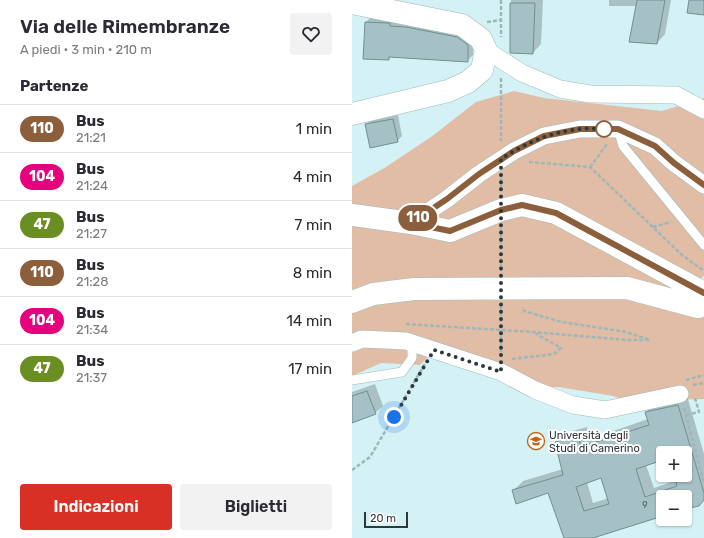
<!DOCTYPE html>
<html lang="it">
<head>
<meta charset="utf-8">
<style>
  :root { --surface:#fff; --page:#f2f2f3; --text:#2b2b33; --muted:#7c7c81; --line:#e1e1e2; --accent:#d93025 }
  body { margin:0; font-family:Rubik,sans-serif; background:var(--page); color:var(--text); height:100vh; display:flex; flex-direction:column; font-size:15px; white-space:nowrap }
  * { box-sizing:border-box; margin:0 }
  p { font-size:13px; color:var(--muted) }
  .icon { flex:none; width:22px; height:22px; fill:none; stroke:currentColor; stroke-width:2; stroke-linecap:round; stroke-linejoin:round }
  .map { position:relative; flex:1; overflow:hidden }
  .details { display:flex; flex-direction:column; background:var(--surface); width:352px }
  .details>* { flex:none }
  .badge { padding:0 8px; border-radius:13px; font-size:14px; line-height:26px }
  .tools { position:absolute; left:304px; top:446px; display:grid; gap:8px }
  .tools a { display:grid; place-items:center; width:36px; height:36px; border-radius:4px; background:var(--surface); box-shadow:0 1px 3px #0004; font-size:20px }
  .scale { position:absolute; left:12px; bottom:10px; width:44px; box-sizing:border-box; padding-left:4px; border:2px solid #2c3839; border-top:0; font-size:11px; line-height:14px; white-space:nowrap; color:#2c3839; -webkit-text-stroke:3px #fff; paint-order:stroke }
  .you { position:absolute; width:20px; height:20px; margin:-10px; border:3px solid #fff; border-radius:50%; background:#1a73e8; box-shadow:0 0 0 6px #1a73e833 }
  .map>.badge { position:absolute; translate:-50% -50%; box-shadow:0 0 0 2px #fff }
  h2 { padding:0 20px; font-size:15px; line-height:36px }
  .round { display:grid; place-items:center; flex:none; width:42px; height:42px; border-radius:4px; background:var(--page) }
  .headline { display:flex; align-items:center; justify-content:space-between; height:68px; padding:0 20px }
  h1 { font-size:19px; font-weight:600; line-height:30px }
  .cta { display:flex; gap:8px; margin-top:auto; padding:8px 20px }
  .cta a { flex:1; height:46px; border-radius:4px; background:var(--accent); color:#fff; font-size:16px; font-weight:600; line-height:46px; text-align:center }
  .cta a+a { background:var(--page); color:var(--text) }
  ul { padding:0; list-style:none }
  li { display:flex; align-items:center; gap:12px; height:48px; padding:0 20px; border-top:1px solid var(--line) }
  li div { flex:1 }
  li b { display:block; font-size:15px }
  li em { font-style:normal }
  li .badge { min-width:44px; font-weight:700; text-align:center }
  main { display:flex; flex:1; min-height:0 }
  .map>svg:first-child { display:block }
  .green { fill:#e2bda6 }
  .shadow { fill:#0003; fill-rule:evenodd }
  .building { fill:#a5c1c5; stroke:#738e91; fill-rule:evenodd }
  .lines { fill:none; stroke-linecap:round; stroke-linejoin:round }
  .service-casing { stroke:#9ebabd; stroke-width:10 }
  .minor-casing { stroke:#9ebabd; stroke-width:18 }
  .tertiary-casing { stroke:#9ebabd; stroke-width:23 }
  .path { stroke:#9fb7ba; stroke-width:2.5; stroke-dasharray:4 2; stroke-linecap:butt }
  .service { stroke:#fff; stroke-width:9 }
  .minor { stroke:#fff; stroke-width:17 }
  .tertiary { stroke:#fff; stroke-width:22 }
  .line-casing { stroke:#fff; stroke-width:9 }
  .line { stroke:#8b5e3c; stroke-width:6 }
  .walk { stroke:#2c3839; stroke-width:4; stroke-dasharray:0 7.2 }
  .stop-dot { fill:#fff; stroke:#8b5e3c; stroke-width:2 }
  .labels { text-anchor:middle; stroke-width:4; stroke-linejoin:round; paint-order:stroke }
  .number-label { font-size:9px; fill:#4a5a5c }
  .poi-label { font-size:11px; fill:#2c3839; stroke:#fff; text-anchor:start }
</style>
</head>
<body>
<main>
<section class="details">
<div class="headline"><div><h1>Via delle Rimembranze</h1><p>A piedi · 3 min · 210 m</p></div><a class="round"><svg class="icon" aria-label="heart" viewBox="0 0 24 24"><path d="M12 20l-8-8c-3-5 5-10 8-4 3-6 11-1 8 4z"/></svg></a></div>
<h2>Partenze</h2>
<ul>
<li><span class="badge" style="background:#8b5e3c;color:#fff">110</span><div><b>Bus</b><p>21:21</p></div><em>1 min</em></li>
<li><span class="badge" style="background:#e6007e;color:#fff">104</span><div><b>Bus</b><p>21:24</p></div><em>4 min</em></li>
<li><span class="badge" style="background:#6b8e23;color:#fff">47</span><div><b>Bus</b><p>21:27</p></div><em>7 min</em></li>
<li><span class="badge" style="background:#8b5e3c;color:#fff">110</span><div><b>Bus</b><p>21:28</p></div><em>8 min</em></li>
<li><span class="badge" style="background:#e6007e;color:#fff">104</span><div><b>Bus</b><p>21:34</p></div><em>14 min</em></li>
<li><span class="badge" style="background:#6b8e23;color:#fff">47</span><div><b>Bus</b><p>21:37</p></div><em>17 min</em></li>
</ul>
<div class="cta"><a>Indicazioni</a><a>Biglietti</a></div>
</section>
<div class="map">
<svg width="352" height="538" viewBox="0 0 352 538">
  <rect width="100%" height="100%" fill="#d4f2f5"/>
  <!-- green -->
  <path class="green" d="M 162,91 L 192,98 L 310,111 L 352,98 L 352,276 L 328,293 L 352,308 L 352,399 L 319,400 L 289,406 L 261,396 L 207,387 L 185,388 L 82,350 L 68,365 L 29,363 L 0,376 L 0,186 L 34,167 L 79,137 L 124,102 Z"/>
  <!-- shadow -->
  <path class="shadow" d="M 159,0 L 191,0 L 189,44 L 181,53 L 160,53 Z
    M 257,0 L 319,0 L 313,34 L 305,43 L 285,6 L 257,6 Z
    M 20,16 L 41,17 L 122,39 L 121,55 L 115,61 L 39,56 L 37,59 L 14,22 Z
    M 46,115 L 50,136 L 45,141 L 14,125 L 19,120 Z
    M 23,384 L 31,406 L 23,413 L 0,422 L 0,392 Z
    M 335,396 L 352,454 L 352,499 L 333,509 L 333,497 L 311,497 L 311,516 L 238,538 L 213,538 L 197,492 L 161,491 L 171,481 L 211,469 L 204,443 L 213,433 L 235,427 L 238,439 L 296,419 L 294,412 L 303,403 ZM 311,453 L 333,453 L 333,475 L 323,475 L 325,480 L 302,488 L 294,465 L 311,459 ZM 250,477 L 257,498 L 241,503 L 235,482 Z"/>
  <!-- building -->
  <path class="building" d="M 285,0 L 313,0 L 305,44 L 277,42 Z
    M 337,0 L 352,0 L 352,15 L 335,13 Z
    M 158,3 L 183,3 L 181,54 L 158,53 Z
    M 13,22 L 35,23 L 38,23 L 38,26 L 54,27 L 105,37 L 116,45 L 116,62 L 37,57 L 37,60 L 11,59 Z
    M 41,119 L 46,142 L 18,148 L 13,124 Z
    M 15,391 L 24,414 L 0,423 L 0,396 Z
    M 326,405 L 352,493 L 352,500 L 347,506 L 333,509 L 333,497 L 311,497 L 311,516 L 241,538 L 212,538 L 196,493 L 164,504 L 160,490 L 211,475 L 203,442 L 226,436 L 229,447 L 297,425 L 293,412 ZM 311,453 L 333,453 L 333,475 L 322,475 L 325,486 L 293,497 L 284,469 L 311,460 ZM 249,478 L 257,504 L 232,511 L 224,487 Z"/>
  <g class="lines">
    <!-- service casing -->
    <g class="service-casing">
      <path id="service" d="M 266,129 L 271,146 L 352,245
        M 0,380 L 50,372 L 60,358 L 60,343"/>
    </g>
    <!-- minor casing -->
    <g class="minor-casing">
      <path id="minor" d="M 134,50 L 170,73 L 208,89 L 238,94 L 324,95 L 352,110
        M 59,223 L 95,199 L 127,174 L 162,151 L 192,136 L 228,129 L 266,129 L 303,146 L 322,163 L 352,185
        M 0,343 L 10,339 L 54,341 L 149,372 L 183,390 L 221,405 L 253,410 L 328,394"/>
    </g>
    <!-- tertiary casing -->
    <g class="tertiary-casing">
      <path id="tertiary" d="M 0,3 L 110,25 L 129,39 L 134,50 L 130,70 L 116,82 L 96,91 L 0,114
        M 0,215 L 59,223 L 98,231 L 149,210 L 170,205 L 204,213 L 352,293
        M 0,302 L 21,294 L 62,289 L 275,288 L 346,307 L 352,298"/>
    </g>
    <!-- path -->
    <path class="path" d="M 149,0 L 149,37
      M 135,22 L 149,20
      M 149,78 L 149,141
      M 177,162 L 238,167 L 330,255 L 352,271
      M 238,167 L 255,144
      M 149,178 L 149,191
      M 301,227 L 319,222
      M 149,228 L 149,271
      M 149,306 L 149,355
      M 54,324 L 181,332 L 276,340 L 298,340 L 274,332 L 210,322 L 172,311 L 171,307
      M 160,359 L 202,354 L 209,348 L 183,333
      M 334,380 L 352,375
      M 341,385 L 352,383
      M 332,408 L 352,483
      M 334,415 L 347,412 L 343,398
      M 0,470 L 18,457 L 74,362"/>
    <!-- service -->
    <use href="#service" class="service"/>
    <!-- minor -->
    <use href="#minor" class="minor"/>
    <!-- tertiary -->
    <use href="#tertiary" class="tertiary"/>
  </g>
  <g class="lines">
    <!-- line casing -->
    <g class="line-casing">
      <path id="line" d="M 352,185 L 322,163 L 303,146 L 266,129 L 228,129 L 192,136 L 162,151 L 127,174 L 95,199 L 59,223 L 98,231 L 149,210 L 170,205 L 204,213 L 352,293"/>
    </g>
    <!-- line -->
    <use href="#line" class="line"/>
    <!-- walk -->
    <path class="walk" d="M 42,417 L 82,350 L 149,372 L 149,159 C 173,143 199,132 228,129 C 236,128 245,129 253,129 L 252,129"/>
  </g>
  <!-- icons -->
  <defs>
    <g id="university-ring" transform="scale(0.9)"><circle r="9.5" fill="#fff" stroke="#bf6214" stroke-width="1.5"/><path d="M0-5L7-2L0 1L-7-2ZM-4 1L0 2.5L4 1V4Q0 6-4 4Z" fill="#bf6214"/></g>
  </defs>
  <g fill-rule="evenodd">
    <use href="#university-ring" x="184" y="441"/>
  </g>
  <!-- markers -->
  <circle class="stop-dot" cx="252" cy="129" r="8"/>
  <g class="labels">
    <!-- number labels -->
    <g class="number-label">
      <text x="293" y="508">9</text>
    </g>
    <!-- poi labels -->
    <g class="poi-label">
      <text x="197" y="439">Università degli<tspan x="197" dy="13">Studi di Camerino</tspan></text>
    </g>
  </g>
</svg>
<div class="tools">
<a>+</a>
<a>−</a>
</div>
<div class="scale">20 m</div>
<div class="you" style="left:42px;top:417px"></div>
<b class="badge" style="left:66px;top:218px;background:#8b5e3c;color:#fff">110</b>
</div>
</main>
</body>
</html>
